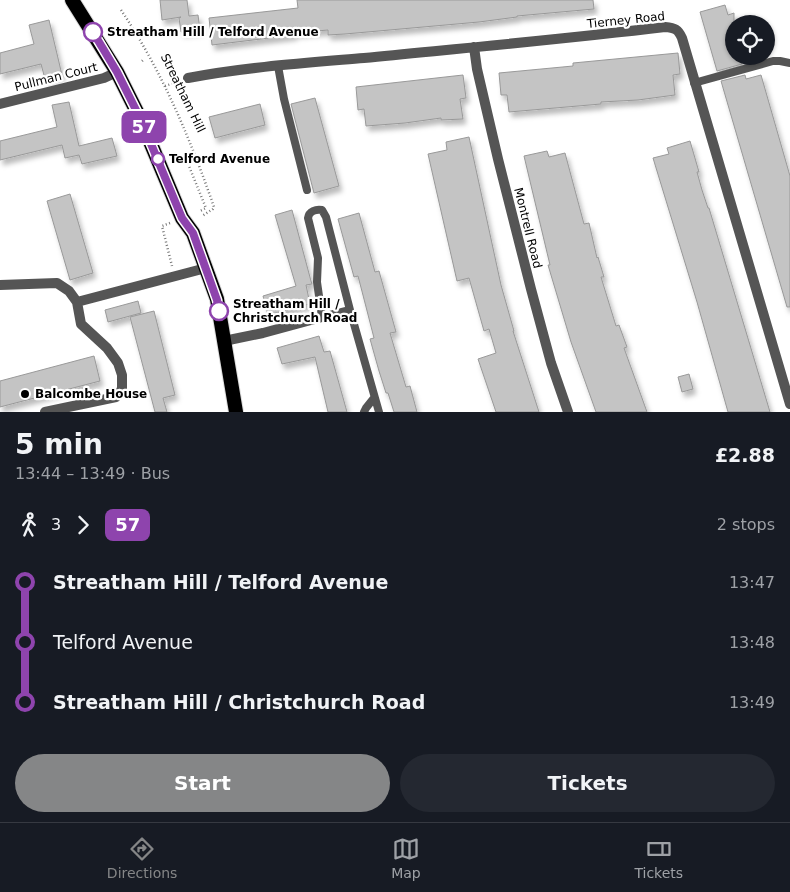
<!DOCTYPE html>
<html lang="en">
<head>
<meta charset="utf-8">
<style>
  :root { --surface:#171b24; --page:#242831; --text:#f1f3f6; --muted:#9ea1a6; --line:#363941; --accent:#858687 }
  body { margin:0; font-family:"DejaVu Sans",sans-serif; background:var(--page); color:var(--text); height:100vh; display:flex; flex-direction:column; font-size:19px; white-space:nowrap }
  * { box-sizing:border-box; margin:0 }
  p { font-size:16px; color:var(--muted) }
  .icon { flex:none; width:28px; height:28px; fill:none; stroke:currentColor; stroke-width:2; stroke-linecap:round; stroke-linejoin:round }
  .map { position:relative; height:412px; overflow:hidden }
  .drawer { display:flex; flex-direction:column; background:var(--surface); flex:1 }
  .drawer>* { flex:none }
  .badge { padding:0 10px; border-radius:8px; font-size:18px; line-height:32px }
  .tools { position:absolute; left:725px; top:15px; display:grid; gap:10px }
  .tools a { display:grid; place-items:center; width:50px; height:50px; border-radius:50%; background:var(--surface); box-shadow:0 1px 4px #0004; font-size:25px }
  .map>.badge { position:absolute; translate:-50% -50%; box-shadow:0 0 0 2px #fff }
  .legs { display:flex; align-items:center; gap:8px; height:55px; padding:0 15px; font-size:16px }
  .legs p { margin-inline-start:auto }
  .headline { display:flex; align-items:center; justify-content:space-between; height:85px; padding:0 15px }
  h1 { font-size:28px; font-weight:800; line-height:38px }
  .action { display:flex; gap:10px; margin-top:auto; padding:10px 15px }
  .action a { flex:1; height:58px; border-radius:30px; background:var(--accent); color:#fff; font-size:20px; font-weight:800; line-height:58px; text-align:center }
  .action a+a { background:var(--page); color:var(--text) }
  ul { padding:0 15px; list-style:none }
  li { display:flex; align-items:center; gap:18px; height:60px; font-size:19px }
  li i { display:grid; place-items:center; width:8px; height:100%; margin:0 6px; background:currentColor }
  li i::after { content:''; width:12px; height:12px; margin:-6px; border:4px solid; border-radius:50%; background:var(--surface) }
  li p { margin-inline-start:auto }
  li:first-child i { background:linear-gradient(#0000 50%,currentColor 0) }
  li:last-child i { background:linear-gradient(currentColor 50%,#0000 0) }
  .dock { display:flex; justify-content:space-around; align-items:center; height:70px; border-top:1px solid var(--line); background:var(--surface); font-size:14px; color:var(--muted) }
  .dock a { display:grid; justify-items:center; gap:2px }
  .dock .on { color:var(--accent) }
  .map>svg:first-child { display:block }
  .building { fill:#c4c4c4; stroke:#999; filter:url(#shadow) }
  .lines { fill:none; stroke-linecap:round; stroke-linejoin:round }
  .trunk-casing { stroke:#dbdbdb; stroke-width:16 }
  .path { stroke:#777; stroke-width:2.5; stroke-dasharray:1 2.5; stroke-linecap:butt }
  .service { stroke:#555; stroke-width:8 }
  .minor { stroke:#555; stroke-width:10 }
  .trunk { stroke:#000; stroke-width:14 }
  .line-1-casing { stroke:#fff; stroke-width:11 }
  .line-1 { stroke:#8e44ad; stroke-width:8 }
  .stop-1-dot { fill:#fff; stroke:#8e44ad; stroke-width:2.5 }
  .poi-dot { fill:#000; stroke:#fff; stroke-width:2 }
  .labels { text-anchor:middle; stroke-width:4.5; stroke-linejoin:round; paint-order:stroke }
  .street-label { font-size:12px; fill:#000; stroke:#fff }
  .stop-label { font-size:12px; font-weight:bold; fill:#000; stroke:#fff; text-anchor:start }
  .poi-label { font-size:12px; font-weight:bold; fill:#000; stroke:#fff; text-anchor:start }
</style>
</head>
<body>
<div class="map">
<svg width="790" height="412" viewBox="0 0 790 412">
  <defs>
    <filter id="shadow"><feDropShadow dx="3" dy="5" stdDeviation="2.5" flood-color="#0004"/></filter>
  </defs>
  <rect width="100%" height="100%" fill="#fff"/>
  <!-- building -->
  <path class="building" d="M 160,0 L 187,0 L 189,16 L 198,15 L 200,30 L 181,32 L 179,18 L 181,17 L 162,20 Z
    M 297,0 L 593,0 L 594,9 L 517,16 L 517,17 L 479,22 L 345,34 L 328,35 L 328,30 L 294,33 L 294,35 L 212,45 L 209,18 L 298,8 Z
    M 725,5 L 728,15 L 734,13 L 734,56 L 740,56 L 742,64 L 717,71 L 700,12 Z
    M 49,20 L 62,75 L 45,79 L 41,64 L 0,74 L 0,53 L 34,44 L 29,25 Z
    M 678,53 L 680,74 L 673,75 L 675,95 L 638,100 L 601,102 L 601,104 L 509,112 L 507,95 L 501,95 L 499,73 L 573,66 L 573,63 Z
    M 463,75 L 466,98 L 460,99 L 463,119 L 441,120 L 441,118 L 405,123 L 366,126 L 364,109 L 358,110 L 356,87 Z
    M 745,75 L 746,79 L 761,75 L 790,176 L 790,307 L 787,307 L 721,81 Z
    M 315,98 L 339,186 L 314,193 L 291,104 Z
    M 69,102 L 79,146 L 112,138 L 117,156 L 82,164 L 79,155 L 65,158 L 62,145 L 0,160 L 0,141 L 57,127 L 52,105 Z
    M 260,104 L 265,125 L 215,138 L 209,117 Z
    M 469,137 L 501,285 L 514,331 L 513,331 L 539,412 L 496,412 L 478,359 L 496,353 L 489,329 L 484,331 L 469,278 L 457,281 L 428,154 L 447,150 L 446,142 Z
    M 690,141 L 699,172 L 697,172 L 702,190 L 708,208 L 709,208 L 770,412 L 728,412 L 697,302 L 653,158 L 669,154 L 667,148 Z
    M 547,151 L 549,157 L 565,153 L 584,224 L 589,223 L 597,258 L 598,257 L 604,277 L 601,277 L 616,326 L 619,325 L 627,347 L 624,348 L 647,412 L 596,412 L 571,342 L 548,265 L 550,265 L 524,156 Z
    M 70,194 L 93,273 L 70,280 L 47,201 Z
    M 292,210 L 311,281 L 312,284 L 306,285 L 310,304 L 268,315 L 263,296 L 296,286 L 275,215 Z
    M 359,213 L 375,272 L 379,271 L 396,332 L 390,333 L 406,387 L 410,386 L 417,412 L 394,412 L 388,393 L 386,393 L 379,371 L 370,339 L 374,338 L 365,303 L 358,276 L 354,277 L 338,219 Z
    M 138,301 L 141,313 L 108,322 L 105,310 Z
    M 154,311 L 175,395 L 163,398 L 167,412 L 155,412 L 130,317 Z
    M 319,336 L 324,352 L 330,351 L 347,412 L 328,412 L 315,357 L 282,364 L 277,348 Z
    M 94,356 L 100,381 L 0,407 L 0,381 Z
    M 689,374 L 693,389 L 682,392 L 678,377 Z"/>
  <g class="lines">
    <!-- trunk casing -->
    <g class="trunk-casing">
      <path id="trunk" d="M 72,0 L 117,72 L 141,120 L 182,218 L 193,233 L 217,299 L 236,412"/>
    </g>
    <!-- path -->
    <path class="path" d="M 121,10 C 162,71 190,138 214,207 L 213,209 L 202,216
      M 142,61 L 144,59
      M 165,86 L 177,82
      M 184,154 L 206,208 L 200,211
      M 170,223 L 162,226 L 172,266"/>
    <!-- service -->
    <path class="service" d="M 278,66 L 284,99 L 307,190
      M 694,83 L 773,61 L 780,61 L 790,63
      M 350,310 L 326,217 L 322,210 C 316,209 309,211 308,218 L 318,258 L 317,282 L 322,317 L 350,310 L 379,412
      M 364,412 L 366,408 L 374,398"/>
    <!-- minor -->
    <path class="minor" d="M 474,47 L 477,69 L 498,159 L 531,289 L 551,363 L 568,412
      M 188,78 C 246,67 305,63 364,58 C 465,48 565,39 665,27 C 675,28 678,29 682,38 L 790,404
      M 0,104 L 104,78 L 117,72
      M 0,285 L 57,283 L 69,291 L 77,302 L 81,324 L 107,348 L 118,363 L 122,375 L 122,389 L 116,397 L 45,412
      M 77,302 L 206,268
      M 224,341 L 263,333 L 322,317"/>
    <!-- trunk -->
    <use href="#trunk" class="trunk"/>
  </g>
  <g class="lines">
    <!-- line-1 casing -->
    <g class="line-1-casing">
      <path id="line-1" d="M 93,32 L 117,72 L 141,120 L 182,218 L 193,233 L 217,300 L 219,311"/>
    </g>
    <!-- line-1 -->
    <use href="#line-1" class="line-1"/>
  </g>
  <!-- markers -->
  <g class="stop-1-dot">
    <circle cx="93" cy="32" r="9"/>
    <circle cx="158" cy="159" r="6"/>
    <circle cx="219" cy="311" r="9"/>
  </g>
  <circle class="poi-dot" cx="25" cy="394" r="5"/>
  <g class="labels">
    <!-- street labels -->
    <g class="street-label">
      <text transform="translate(626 20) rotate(-6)" y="4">Tierney Road</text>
      <text transform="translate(56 77) rotate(-14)" y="4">Pullman Court</text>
      <text transform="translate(183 93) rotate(64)" y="4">Streatham Hill</text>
      <text transform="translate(528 228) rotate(76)" y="4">Montrell Road</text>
    </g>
    <!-- stop labels -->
    <g class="stop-label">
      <text x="107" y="36">Streatham Hill / Telford Avenue</text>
      <text x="169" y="163">Telford Avenue</text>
      <text x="233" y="308">Streatham Hill /<tspan x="233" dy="14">Christchurch Road</tspan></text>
    </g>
    <!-- poi labels -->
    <g class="poi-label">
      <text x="35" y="398">Balcombe House</text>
    </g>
  </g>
</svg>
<div class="tools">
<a><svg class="icon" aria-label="locate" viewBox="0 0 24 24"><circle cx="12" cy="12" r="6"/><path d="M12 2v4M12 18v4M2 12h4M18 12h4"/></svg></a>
</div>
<b class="badge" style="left:144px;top:127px;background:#8e44ad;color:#fff">57</b>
</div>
<section class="drawer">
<div class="headline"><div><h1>5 min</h1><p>13:44 – 13:49 · Bus</p></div><b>£2.88</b></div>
<div class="legs"><svg class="icon" aria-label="walk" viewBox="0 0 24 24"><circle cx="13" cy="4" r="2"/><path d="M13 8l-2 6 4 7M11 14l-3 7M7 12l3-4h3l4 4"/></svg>3<svg class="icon" aria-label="forward" viewBox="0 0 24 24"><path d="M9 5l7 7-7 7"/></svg><b class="badge" style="background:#8e44ad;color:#fff">57</b><p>2 stops</p></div>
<ul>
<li><i style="color:#8e44ad"></i><b>Streatham Hill / Telford Avenue</b><p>13:47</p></li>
<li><i style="color:#8e44ad"></i><span>Telford Avenue</span><p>13:48</p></li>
<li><i style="color:#8e44ad"></i><b>Streatham Hill / Christchurch Road</b><p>13:49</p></li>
</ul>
<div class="action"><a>Start</a><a>Tickets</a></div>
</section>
<nav class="dock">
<a class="on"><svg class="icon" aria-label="directions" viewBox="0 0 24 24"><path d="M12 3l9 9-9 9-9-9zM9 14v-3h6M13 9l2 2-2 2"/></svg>Directions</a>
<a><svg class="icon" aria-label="map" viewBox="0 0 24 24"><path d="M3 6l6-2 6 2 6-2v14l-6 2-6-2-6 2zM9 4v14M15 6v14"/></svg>Map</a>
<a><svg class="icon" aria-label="tickets" viewBox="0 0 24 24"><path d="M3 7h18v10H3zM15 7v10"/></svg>Tickets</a>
</nav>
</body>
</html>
